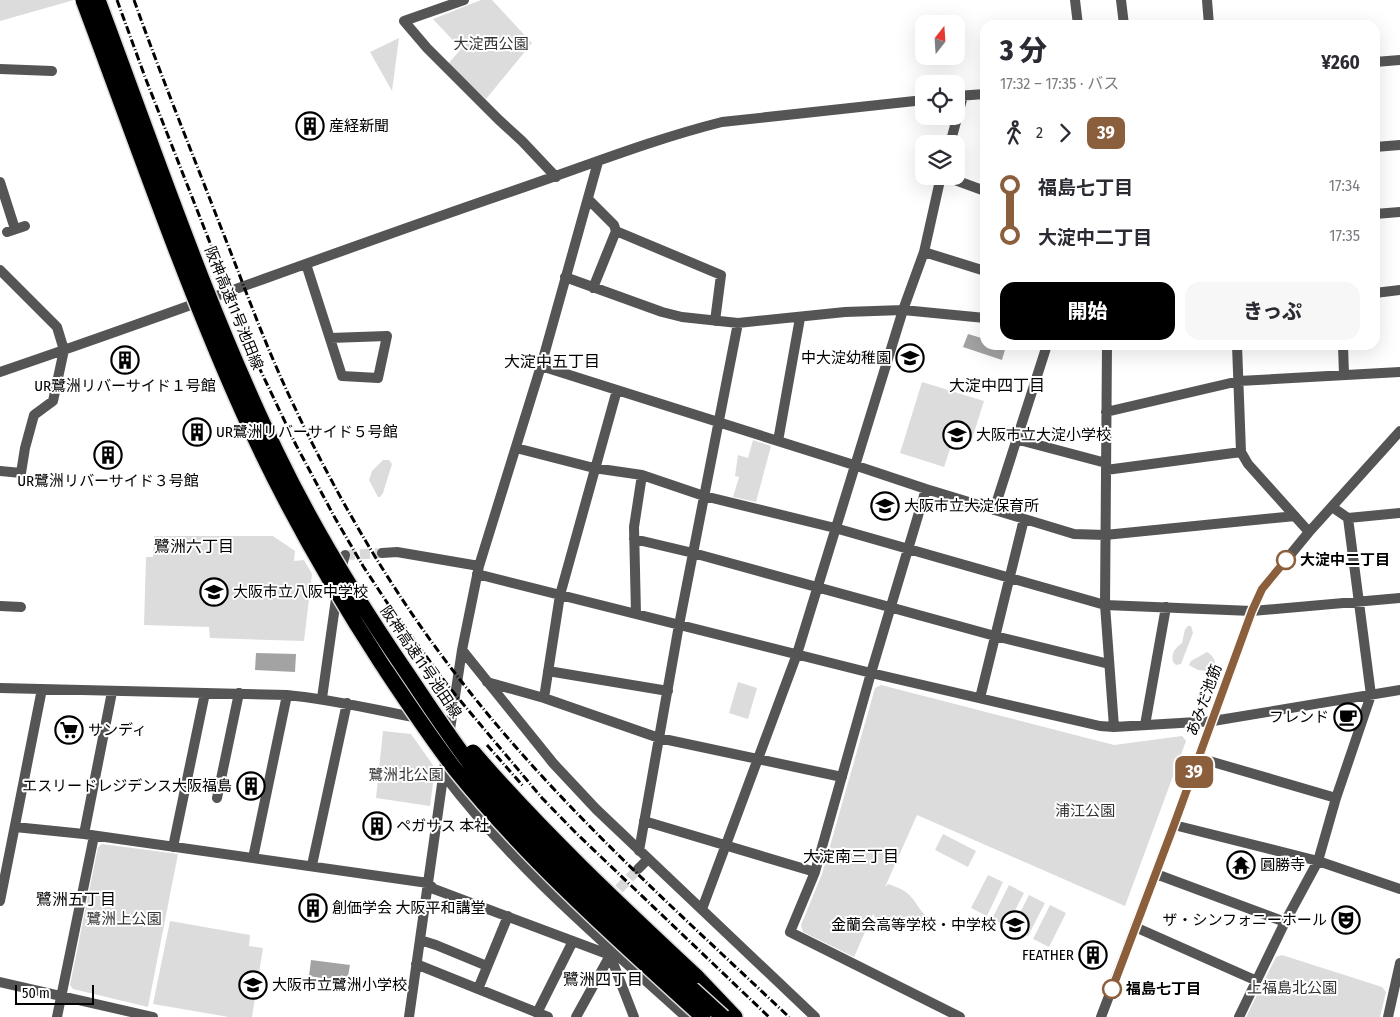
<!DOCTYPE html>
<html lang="ja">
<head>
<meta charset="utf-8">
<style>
  :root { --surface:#fff; --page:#f7f7f7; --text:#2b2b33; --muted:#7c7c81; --accent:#000 }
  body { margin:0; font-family:"Fira Sans Condensed","Noto Sans JP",sans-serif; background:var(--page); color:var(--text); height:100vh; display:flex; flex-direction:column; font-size:19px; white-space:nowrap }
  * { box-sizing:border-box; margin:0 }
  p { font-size:16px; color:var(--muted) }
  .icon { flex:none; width:28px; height:28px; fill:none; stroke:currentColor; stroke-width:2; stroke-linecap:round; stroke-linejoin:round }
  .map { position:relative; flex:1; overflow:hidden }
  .panel { position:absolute; left:980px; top:20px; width:400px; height:330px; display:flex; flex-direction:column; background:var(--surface); border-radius:15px; box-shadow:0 5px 20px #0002 }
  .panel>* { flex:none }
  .badge { padding:0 10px; border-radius:8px; font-size:18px; line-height:32px }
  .needle { width:32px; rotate:17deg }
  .fabs { position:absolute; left:915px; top:15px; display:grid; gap:10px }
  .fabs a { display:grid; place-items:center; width:50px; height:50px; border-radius:10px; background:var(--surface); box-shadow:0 5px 20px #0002; font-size:25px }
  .scale { position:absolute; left:15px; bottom:12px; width:79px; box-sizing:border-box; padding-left:5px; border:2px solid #000; border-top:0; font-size:14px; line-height:18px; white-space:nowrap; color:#000; -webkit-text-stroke:4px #fff; paint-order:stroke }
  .map>.badge { position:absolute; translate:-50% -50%; box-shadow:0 0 0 2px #fff }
  .legs { display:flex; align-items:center; gap:8px; height:55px; padding:0 20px; font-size:16px }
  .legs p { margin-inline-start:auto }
  .headline { display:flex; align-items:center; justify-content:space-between; height:85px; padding:0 20px }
  h1 { font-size:28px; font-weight:800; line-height:38px }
  .action { display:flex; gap:10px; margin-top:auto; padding:10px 20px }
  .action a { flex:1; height:58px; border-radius:15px; background:var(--accent); color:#fff; font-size:20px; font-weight:800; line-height:58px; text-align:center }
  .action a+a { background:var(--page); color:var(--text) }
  ul { padding:0 20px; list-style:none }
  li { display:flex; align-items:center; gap:18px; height:50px; font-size:19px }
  li i { display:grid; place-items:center; width:8px; height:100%; margin:0 6px; background:currentColor }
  li i::after { content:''; width:12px; height:12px; margin:-6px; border:4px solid; border-radius:50%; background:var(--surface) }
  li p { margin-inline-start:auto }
  li:first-child i { background:linear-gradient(#0000 50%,currentColor 0) }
  li:last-child i { background:linear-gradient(currentColor 50%,#0000 0) }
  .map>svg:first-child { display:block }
  .green { fill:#dcdcdc }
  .water { fill:#a3a3a3 }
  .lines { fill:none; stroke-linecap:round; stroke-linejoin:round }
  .minor-tunnel { stroke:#d9d9d9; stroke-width:10; stroke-dasharray:10 5; stroke-linecap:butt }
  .highway-casing { stroke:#dbdbdb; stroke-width:18 }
  .minor { stroke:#555; stroke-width:10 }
  .highway { stroke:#000; stroke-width:15 }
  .rail { stroke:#000; stroke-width:3; stroke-dasharray:8 2.5 1 2.5; stroke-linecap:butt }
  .highway-bridge-casing { stroke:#dbdbdb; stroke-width:18; stroke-linecap:butt }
  .highway-bridge { stroke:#000; stroke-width:15 }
  .line-1-casing { stroke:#fff; stroke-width:11 }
  .line-1 { stroke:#8b5e3c; stroke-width:8 }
  .stop-1-dot { fill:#fff; stroke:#8b5e3c; stroke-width:2.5 }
  .labels { text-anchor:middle; stroke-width:4; stroke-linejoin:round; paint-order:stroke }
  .park-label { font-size:15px; fill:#333; stroke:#fff }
  .poi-label { font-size:15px; fill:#000; stroke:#fff; text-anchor:start }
  .street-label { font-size:15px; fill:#000; stroke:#fff }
  .stop-label { font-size:15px; font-weight:bold; fill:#000; stroke:#fff; text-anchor:start }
  .neighbourhood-label { font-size:16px; fill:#000; stroke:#fff }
</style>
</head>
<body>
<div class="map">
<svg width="1400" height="1017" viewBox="0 0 1400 1017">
  <rect width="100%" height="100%" fill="#fff"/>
  <!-- green -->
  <path class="green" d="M 0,0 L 74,0 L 0,21 Z
    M 481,0 L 492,0 L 532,43 L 486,99 L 448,64 L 461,49 L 433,19 Z
    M 399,38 L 392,91 L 370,52 Z
    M 922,382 L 984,401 L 971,442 L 954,437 L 944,467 L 900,453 Z
    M 753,440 L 771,446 L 756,502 L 733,497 L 739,477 L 735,476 L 738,455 L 748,458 Z
    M 383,460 L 389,460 L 392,464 L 383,493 L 380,497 L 378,497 L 369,480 L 372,471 Z
    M 154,536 L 273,536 L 295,551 L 294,561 L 304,560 L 312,574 L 304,641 L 210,638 L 209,627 L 144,625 L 146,557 L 153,557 Z
    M 1188,626 L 1191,626 L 1193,633 L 1186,651 L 1181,664 L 1176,665 L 1173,662 C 1171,653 1175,648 1182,643 L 1185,629 Z
    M 1207,652 C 1214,656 1217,663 1215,672 L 1198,670 L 1189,665 L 1191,661 Z
    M 738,682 L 757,688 L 748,719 L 729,713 Z
    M 881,685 L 1114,745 L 1182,736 L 1186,741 L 1125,906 L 917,815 L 885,887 L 888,884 C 908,891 909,893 920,909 C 923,914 928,916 931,921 L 928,928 L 917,931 L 905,927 L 899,929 L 878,921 L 873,914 L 854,957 L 803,932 L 801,925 L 822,874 L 875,688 Z
    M 383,731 L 411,734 L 435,768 L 430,806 L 376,798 Z
    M 943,834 L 976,851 L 968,867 L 935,850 Z
    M 102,844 L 178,854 L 148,1007 L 73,989 L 70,985 L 98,847 Z
    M 988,875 L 1003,882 L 987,916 L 971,908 Z
    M 1009,885 L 1024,893 L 1007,926 L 992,919 Z
    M 1029,895 L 1045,903 L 1028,936 L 1012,928 Z
    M 1050,905 L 1066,913 L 1049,947 L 1033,939 Z
    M 170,921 L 250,935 L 249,946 L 263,948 L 252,1017 L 229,1017 L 153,1004 Z
    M 1282,955 L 1382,987 L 1386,992 L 1380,1017 L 1246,1017 L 1276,957 Z"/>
  <!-- water -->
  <path class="water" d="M 968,334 L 985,339 L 985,345 L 1006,346 L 1002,360 L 963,347 Z
    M 256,653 L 296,654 L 295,672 L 255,670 Z
    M 311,960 L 350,965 L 347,982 L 309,976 Z"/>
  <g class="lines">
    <!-- minor-tunnel -->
    <path class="minor-tunnel" d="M 345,555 L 382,553
      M 619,889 L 638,869"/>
    <!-- highway casing -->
    <g class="highway-casing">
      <path id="highway" d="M 696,976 L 735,1017"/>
    </g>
    <!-- minor -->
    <path class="minor" d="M 464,0 L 404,21 L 427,48 L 499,120 L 522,141 L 556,177
      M 1075,0 L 1078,25
      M 1121,0 L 1124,25
      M 1207,0 L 1209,25
      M 1375,62 L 1400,60
      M 0,69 L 52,71
      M 957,96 L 985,94
      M 950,144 L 963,96
      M 1375,147 L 1400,145
      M 944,176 L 985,191
      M 0,182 L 15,229
      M 588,199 L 614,225 L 616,231 L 593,288
      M 1375,214 L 1400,212
      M 616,231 L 721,275 L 715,321
      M 7,232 L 25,226
      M 924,252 L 985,271
      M 306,264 L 342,376 L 378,378 L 387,336 L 330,338
      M 0,270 L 57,327 L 64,350 L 53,401 L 34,415 L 25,448 L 21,473 L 0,471
      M 565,277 L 662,312 L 682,317 L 738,323 L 845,312 L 903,310 L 985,318
      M 1375,293 L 1400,290
      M 1107,345 L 1105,605 L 1114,727
      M 1237,345 L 1241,452 L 1248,464 L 1309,532
      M 1343,345 L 1344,375
      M 541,366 L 854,465 L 926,489 L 1074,534 L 1105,535 L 1295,516
      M 0,372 C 171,314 340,250 510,192 C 581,168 650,140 722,122 L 924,100
      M 1106,412 L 1239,381 L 1400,372
      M 1016,439 L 1106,463
      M 778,441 L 800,318
      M 516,448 L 594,468 L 642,475 L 704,496 L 835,528 L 1105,605 L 1252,611 L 1400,598
      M 1106,470 L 1241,452
      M 926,489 L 871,673 L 815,872 L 790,932 L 960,1017
      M 1332,507 L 1348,518 L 1400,513
      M 994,510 L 1047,345
      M 634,539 L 693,553 L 995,636 L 1109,664
      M 382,553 L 397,552 L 479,566
      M 340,573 L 345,555
      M 477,574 L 871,673 L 1100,726 L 1114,727 L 1213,721 L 1400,690
      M 0,606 L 21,607
      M 636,614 L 634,527 L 642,475
      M 462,650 L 553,763 L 596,809 L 815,1017
      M 548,671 L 668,691
      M 487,682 L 544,698 L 659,738 L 842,777
      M 0,688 L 287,695 C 340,700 390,714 443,722
      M 322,698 L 337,592
      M 544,698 L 560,595 L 617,390
      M 980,698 L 1024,519
      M 1145,725 L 1166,607
      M 449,736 L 462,650 L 479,566 L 541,366 L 598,162
      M 1199,758 L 1336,798
      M 444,775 C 513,866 601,940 686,1017
      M 217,798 L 239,693
      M 644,821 L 815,872
      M 1174,825 L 1318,861 L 1400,889
      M 15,827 L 84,834 L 428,883 L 434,889 L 610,955 L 634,1017
      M 84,834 L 112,692
      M 173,847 L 205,693
      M 639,851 L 679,625 L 738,323
      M 253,858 L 287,695
      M 312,865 L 347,703
      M 638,869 L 648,859
      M 1156,874 L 1285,922
      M 0,901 L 42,689
      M 702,909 L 797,654 L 903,310 L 924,252 L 941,176
      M 1135,927 L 1257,981
      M 420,940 L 436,945 L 487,966
      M 416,964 L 548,1017
      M 0,982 L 153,1017
      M 478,989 L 508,916
      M 537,1013 L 573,941
      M 57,1017 L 94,836
      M 409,1017 L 446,756
      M 576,1017 L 612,952
      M 1101,1017 L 1174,825 L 1252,611 L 1262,589 L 1309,532 L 1400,431
      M 1239,1017 L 1285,922 L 1318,861 L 1336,798 L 1371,695 L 1348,518
      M 1388,1017 L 1400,963"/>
    <!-- highway -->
    <use href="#highway" class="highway"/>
    <!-- rail -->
    <path class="rail" d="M 117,0 L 145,77 L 257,363 L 296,445 L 335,518 L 363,566 L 390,607 L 448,686 L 542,798 L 577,834 L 769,1017
      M 134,0 C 161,76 191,150 220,225 C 242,280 262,337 287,391 C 336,497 396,600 469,691 C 564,811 678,912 789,1017
      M 487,745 L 523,786"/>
    <!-- highway-bridge casing -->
    <g class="highway-bridge-casing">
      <path id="highway-bridge" d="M 83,0 C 133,133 179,267 236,397 C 276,489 326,578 381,663 C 405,699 428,734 454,768 C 528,860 616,938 703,1017
        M 98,0 C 155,152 207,307 277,453 C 314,530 359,603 407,673 C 430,707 452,741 477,773 C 548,863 639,940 723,1017
        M 473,752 C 542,832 619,904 696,976"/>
    </g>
    <!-- highway-bridge -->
    <use href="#highway-bridge" class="highway-bridge"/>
  </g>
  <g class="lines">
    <!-- line-1 casing -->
    <g class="line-1-casing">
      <path id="line-1" d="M 1112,989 L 1174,825 L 1252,611 L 1262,589 L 1286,560"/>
    </g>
    <!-- line-1 -->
    <use href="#line-1" class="line-1"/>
  </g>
  <!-- icons -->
  <defs>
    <g id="building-ring" transform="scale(1.4375)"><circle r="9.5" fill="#fff" stroke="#000" stroke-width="1.5"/><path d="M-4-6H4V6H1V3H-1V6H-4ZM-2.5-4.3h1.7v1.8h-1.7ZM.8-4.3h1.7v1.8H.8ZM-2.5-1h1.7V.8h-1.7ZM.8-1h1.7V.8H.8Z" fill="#000"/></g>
    <g id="school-ring" transform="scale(1.4375)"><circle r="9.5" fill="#fff" stroke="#000" stroke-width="1.5"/><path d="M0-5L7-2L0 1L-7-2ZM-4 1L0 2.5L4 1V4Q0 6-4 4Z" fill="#000"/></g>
    <g id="cafe-ring" transform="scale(1.4375)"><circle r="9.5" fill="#fff" stroke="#000" stroke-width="1.5"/><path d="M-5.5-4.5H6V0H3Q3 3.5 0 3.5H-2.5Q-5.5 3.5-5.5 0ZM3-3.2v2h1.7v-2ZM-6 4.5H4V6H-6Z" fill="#000"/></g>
    <g id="supermarket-ring" transform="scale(1.4375)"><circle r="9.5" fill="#fff" stroke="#000" stroke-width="1.5"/><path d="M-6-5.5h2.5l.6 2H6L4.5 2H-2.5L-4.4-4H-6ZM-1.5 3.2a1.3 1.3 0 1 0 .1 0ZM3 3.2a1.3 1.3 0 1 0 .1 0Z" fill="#000"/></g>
    <g id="temple-ring" transform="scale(1.4375)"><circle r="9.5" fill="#fff" stroke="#000" stroke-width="1.5"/><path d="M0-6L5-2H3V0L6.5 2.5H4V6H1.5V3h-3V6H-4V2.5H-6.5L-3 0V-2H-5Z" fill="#000"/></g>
    <g id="theatre-ring" transform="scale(1.4375)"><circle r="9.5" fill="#fff" stroke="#000" stroke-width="1.5"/><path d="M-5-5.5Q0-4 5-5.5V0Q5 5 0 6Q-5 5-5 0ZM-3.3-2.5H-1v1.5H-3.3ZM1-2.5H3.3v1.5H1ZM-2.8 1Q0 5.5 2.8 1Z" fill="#000"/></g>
  </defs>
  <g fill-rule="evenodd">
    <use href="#building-ring" x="310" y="126"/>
    <use href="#school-ring" x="910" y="358"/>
    <use href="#building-ring" x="125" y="360"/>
    <use href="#building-ring" x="197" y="432"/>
    <use href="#school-ring" x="957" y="435"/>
    <use href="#building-ring" x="108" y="455"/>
    <use href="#school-ring" x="885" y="506"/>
    <use href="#school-ring" x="214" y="592"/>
    <use href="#cafe-ring" x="1348" y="717"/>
    <use href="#supermarket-ring" x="69" y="730"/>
    <use href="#building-ring" x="251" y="786"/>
    <use href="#building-ring" x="377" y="826"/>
    <use href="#temple-ring" x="1241" y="865"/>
    <use href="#building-ring" x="313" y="908"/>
    <use href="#theatre-ring" x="1346" y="920"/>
    <use href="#school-ring" x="1015" y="925"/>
    <use href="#building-ring" x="1093" y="955"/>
    <use href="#school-ring" x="253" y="985"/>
  </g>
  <!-- markers -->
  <g class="stop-1-dot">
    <circle cx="1286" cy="560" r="9"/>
    <circle cx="1112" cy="989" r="9"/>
  </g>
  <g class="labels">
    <!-- park labels -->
    <g class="park-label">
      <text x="491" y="49">大淀西公園</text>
      <text x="406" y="780">鷺洲北公園</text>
      <text x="1085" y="816">浦江公園</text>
      <text x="124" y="924">鷺洲上公園</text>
      <text x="1292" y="993">上福島北公園</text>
    </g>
    <!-- poi labels -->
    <g class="poi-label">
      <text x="329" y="131">産経新聞</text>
      <text x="891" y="363" text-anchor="end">中大淀幼稚園</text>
      <text x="125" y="391" text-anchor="middle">UR鷺洲リバーサイド１号館</text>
      <text x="216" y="437">UR鷺洲リバーサイド５号館</text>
      <text x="976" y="440">大阪市立大淀小学校</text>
      <text x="108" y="486" text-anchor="middle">UR鷺洲リバーサイド３号館</text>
      <text x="904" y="511">大阪市立大淀保育所</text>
      <text x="233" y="597">大阪市立八阪中学校</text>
      <text x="1329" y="722" text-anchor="end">フレンド</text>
      <text x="88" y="735">サンディ</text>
      <text x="232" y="791" text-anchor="end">エスリードレジデンス大阪福島</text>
      <text x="396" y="831">ペガサス 本社</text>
      <text x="1260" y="870">圓勝寺</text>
      <text x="332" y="913">創価学会 大阪平和講堂</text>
      <text x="1327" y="925" text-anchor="end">ザ・シンフォニーホール</text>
      <text x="996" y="930" text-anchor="end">金蘭会高等学校・中学校</text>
      <text x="1074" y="960" text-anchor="end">FEATHER</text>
      <text x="272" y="990">大阪市立鷺洲小学校</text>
    </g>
    <!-- street labels -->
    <g class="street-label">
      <text transform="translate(234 308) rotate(68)" y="5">阪神高速11号池田線</text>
      <text transform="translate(421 662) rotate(56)" y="5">阪神高速11号池田線</text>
      <text transform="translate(1204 700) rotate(-70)" y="5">あみだ池筋</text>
    </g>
    <!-- stop labels -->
    <g class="stop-label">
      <text x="1300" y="565">大淀中二丁目</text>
      <text x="1126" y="994">福島七丁目</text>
    </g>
    <!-- neighbourhood labels -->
    <g class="neighbourhood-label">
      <text x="552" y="367">大淀中五丁目</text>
      <text x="997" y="391">大淀中四丁目</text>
      <text x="194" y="552">鷺洲六丁目</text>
      <text x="851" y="862">大淀南三丁目</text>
      <text x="76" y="905">鷺洲五丁目</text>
      <text x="603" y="985">鷺洲四丁目</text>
    </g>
  </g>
</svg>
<div class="fabs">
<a><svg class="needle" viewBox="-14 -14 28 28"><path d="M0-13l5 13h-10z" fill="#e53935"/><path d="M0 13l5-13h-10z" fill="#7c7c81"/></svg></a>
<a><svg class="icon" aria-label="locate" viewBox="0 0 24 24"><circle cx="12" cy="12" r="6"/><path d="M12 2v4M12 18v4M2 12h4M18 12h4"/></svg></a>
<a><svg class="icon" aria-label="layers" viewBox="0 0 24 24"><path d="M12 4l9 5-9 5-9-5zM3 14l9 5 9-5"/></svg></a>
</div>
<div class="scale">50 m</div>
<b class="badge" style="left:1194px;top:772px;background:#8b5e3c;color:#fff">39</b>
<section class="panel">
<div class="headline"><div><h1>3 分</h1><p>17:32 – 17:35 · バス</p></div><b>¥260</b></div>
<div class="legs"><svg class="icon" aria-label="walk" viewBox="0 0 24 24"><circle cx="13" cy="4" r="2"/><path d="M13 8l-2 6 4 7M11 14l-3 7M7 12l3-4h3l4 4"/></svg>2<svg class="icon" aria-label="forward" viewBox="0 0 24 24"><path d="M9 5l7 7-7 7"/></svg><b class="badge" style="background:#8b5e3c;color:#fff">39</b></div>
<ul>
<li><i style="color:#8b5e3c"></i><b>福島七丁目</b><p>17:34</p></li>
<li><i style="color:#8b5e3c"></i><b>大淀中二丁目</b><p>17:35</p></li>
</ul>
<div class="action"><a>開始</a><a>きっぷ</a></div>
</section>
</div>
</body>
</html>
